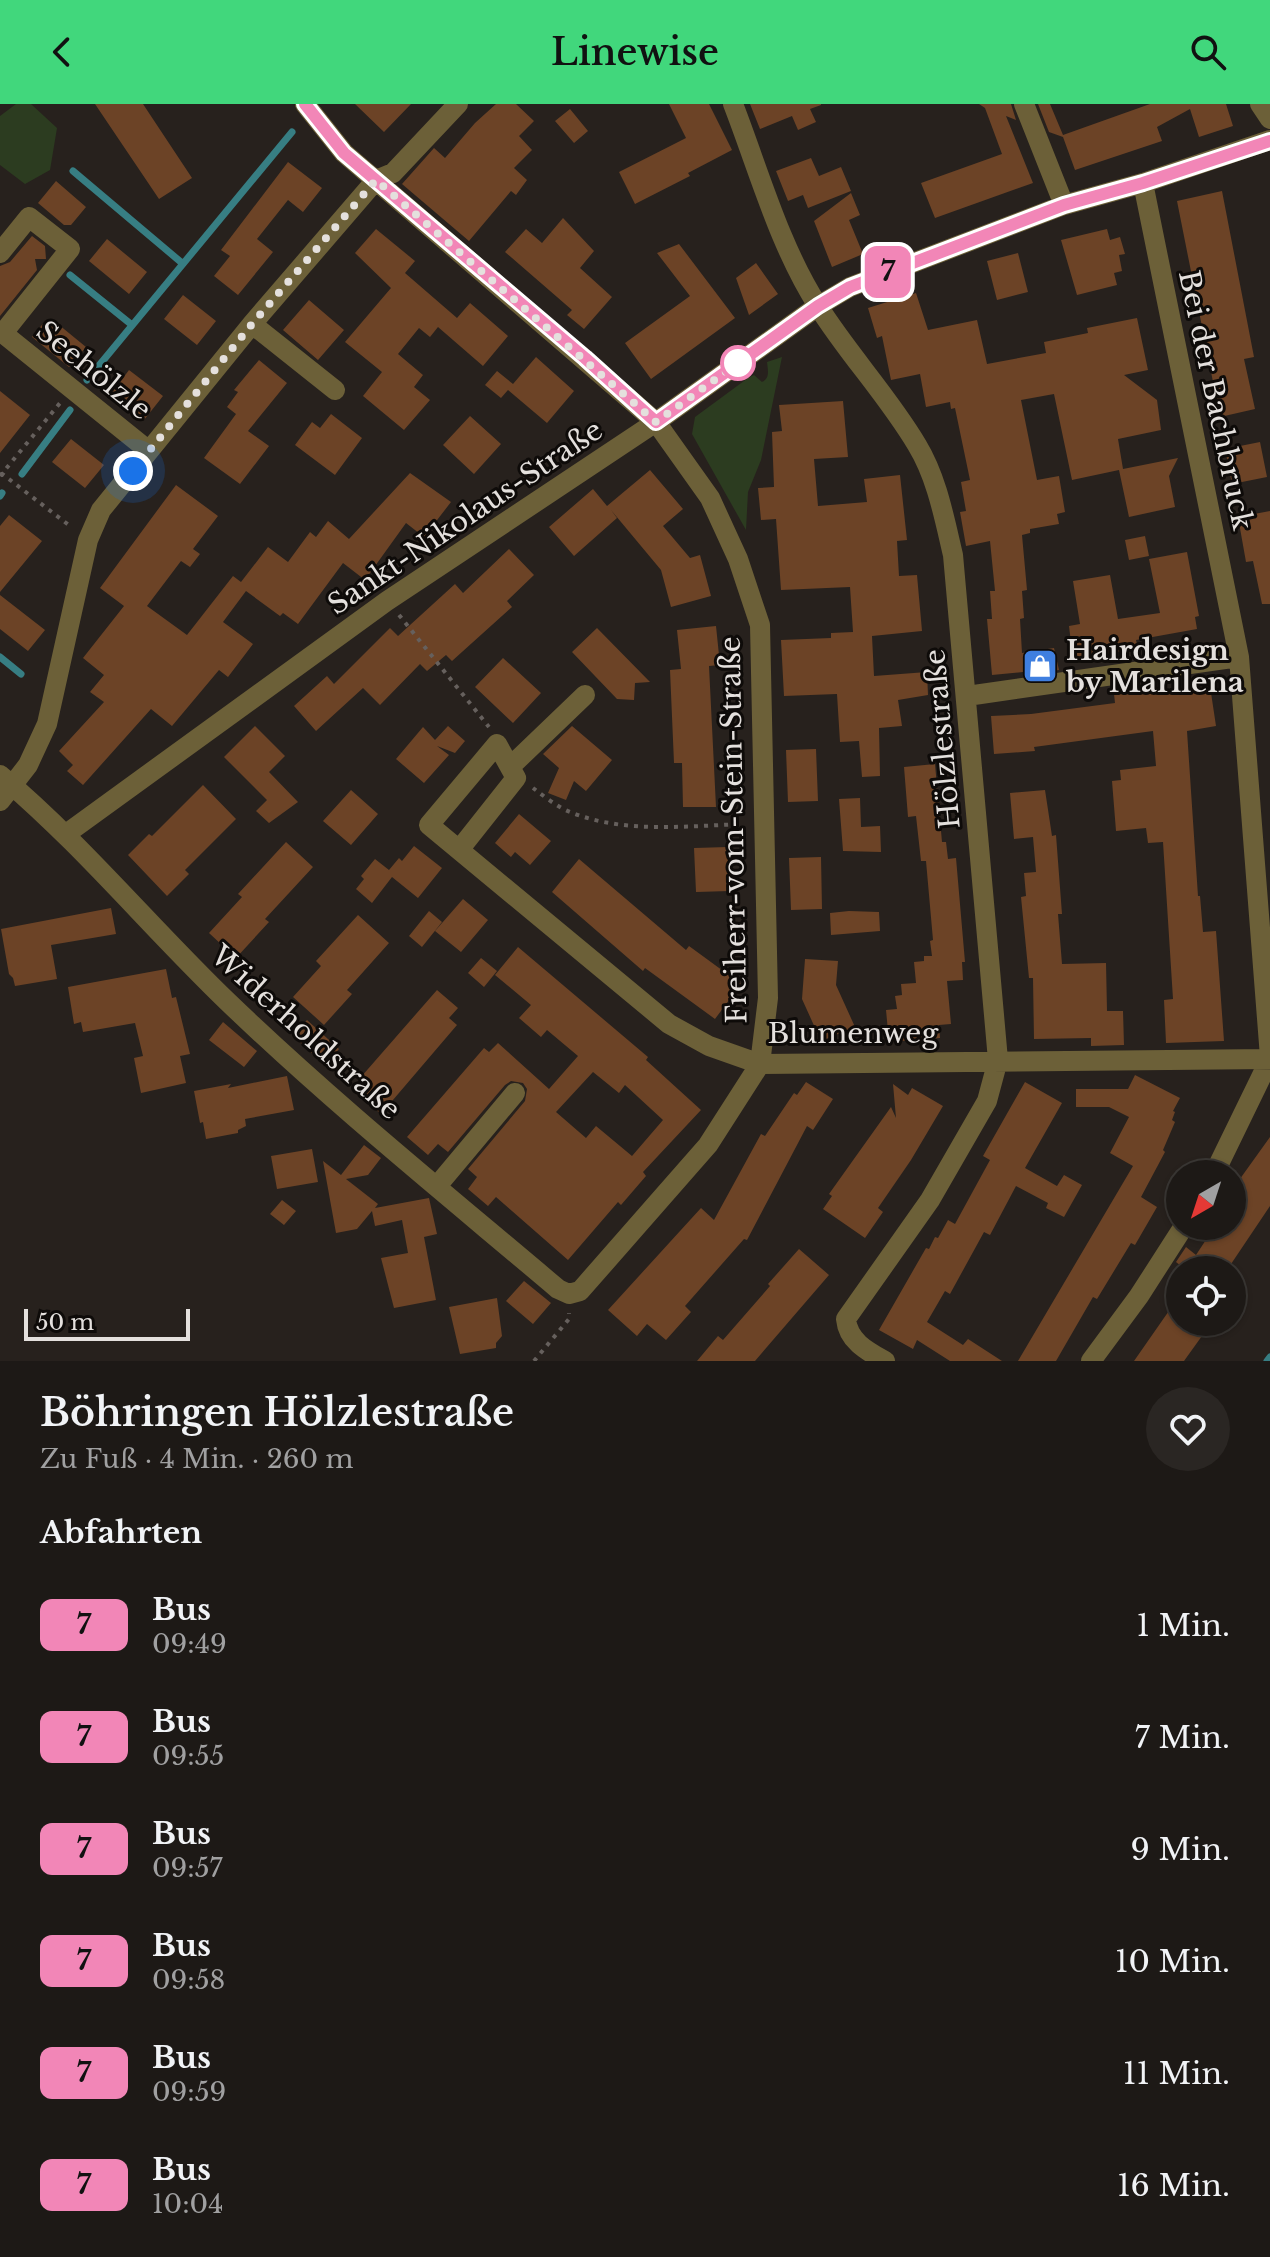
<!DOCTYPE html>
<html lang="de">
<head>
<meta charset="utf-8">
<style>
  :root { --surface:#1d1916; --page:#2a2623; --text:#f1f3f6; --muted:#a0a0a1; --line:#3b3835; --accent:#41d77c }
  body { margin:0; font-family:"Libre Baskerville",serif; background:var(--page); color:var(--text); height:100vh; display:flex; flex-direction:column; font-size:30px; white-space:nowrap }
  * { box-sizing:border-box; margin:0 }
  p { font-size:26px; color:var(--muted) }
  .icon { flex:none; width:44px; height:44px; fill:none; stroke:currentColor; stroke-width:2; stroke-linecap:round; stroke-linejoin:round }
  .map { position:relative; height:1257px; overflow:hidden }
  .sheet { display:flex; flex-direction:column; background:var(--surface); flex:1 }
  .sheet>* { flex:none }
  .badge { padding:0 16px; border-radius:12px; font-size:28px; line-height:52px }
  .needle { width:52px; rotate:219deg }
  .buttons { position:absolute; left:1166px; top:1056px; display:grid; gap:16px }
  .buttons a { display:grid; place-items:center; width:80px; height:80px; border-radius:50%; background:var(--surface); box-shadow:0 2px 6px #0004,0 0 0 2px var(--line); font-size:40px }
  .scale { position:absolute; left:24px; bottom:20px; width:166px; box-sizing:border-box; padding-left:8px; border:4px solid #e4e0dd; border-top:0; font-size:22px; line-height:28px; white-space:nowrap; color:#e4e0dd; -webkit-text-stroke:6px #0e0b09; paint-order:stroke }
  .you { position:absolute; width:40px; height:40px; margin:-20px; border:6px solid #fff; border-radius:50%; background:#1a73e8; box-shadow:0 0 0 12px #1a73e833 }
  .map>.badge { position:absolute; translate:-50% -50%; box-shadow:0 0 0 4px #fff }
  h2 { padding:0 40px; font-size:30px; line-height:72px }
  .round { display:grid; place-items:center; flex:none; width:84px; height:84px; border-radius:42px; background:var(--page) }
  .headline { display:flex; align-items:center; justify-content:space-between; height:136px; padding:0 40px }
  h1 { font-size:38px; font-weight:600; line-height:60px }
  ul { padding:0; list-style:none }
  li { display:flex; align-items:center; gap:24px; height:112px; padding:0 40px }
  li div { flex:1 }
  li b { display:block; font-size:30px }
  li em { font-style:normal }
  li .badge { min-width:88px; font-weight:700; text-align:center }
  header { display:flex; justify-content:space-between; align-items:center; height:104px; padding:0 40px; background:var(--accent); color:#111; font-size:36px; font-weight:600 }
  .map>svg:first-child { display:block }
  .green { fill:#2c3c20 }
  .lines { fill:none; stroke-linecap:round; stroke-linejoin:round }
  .stream { stroke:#377e83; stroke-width:7 }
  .building { fill:#6c4326; fill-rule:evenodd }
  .path { stroke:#66605d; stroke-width:4; stroke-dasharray:4 6; stroke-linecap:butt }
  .minor { stroke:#6c6038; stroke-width:20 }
  .line-casing { stroke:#fff; stroke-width:18 }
  .line { stroke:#f286b7; stroke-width:12 }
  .walk { stroke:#e4e0dd; stroke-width:8; stroke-dasharray:0 14.4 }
  .stop-dot { fill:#fff; stroke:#f286b7; stroke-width:4 }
  .labels { text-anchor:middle; stroke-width:6; stroke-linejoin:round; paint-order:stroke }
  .street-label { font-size:28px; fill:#e4e0dd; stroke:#0e0b09 }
  .poi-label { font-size:28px; font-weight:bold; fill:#e4e0dd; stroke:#0e0b09; text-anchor:start }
</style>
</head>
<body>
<header><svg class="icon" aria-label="back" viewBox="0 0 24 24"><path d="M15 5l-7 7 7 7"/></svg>Linewise<svg class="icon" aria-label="search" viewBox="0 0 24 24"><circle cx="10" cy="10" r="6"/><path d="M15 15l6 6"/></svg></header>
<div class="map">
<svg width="1270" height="1257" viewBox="0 0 1270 1257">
  <rect width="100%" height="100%" fill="#27211d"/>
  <!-- green -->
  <path class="green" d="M 16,0 L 31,0 L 57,24 L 50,66 L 25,80 L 0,61 L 0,12 Z
    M 782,253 L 761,356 L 748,388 L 746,426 L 692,330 L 695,313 L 748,274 L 754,271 L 762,278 C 770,274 768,267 767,258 Z"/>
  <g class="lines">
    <!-- stream -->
    <path class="stream" d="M 73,67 L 182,159
      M 70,171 L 132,221
      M 87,276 L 292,28
      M 22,370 L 70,306
      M 0,392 L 2,389
      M 0,553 L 21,570
      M 1267,1257 L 1270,1253"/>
  </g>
  <!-- building -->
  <path class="building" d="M 95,0 L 143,0 L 192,74 L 159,95 Z
    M 355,0 L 411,0 L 384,28 Z
    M 496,0 L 516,0 L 534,17 L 519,32 L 532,46 L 514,64 L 527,76 L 516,91 L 511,87 L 469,137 L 402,80 L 434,44 L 445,54 L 475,19 Z
    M 669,0 L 709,0 L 732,46 L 688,69 L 690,72 L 635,100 L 619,68 L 686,34 Z
    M 750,0 L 821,0 L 821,1 L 810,5 L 816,18 L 798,26 L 792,12 L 760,25 Z
    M 979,0 L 1011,0 L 1016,16 L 1006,12 L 1033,79 L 935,114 L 921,79 L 1002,50 L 985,4 Z
    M 1038,0 L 1050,0 L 1063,31 L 1150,0 L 1226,0 L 1233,22 L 1199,33 L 1190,5 L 1157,23 L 1162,37 L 1075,66 L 1063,33 L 1049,28 Z
    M 570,5 L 588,27 L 574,39 L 555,17 Z
    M 811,54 L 819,72 L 841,63 L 851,87 L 808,104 L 803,91 L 788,97 L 776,67 Z
    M 288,58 L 322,84 L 303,108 L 288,96 L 257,135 L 273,148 L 238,191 L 214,172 L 230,152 L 221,146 Z
    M 56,77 L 86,103 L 71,121 L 64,121 L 38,99 Z
    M 1222,87 L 1254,253 L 1244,255 L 1255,305 L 1220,313 L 1177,97 Z
    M 851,89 L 860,111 L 849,116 L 863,150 L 832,163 L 814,117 Z
    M 563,114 L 594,147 L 580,164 L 612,193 L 584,225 L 567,211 L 572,206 L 505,148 L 526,125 L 542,139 Z
    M 376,125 L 415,157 L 405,169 L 457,214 L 470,199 L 508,232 L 483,262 L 438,223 L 430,233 L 419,224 L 398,250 L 423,271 L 414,283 L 430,296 L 404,326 L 363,292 L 382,268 L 345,238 L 391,184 L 355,149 Z
    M 1107,125 L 1110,136 L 1120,133 L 1125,150 L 1119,151 L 1122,167 L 1114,169 L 1117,181 L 1077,191 L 1061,136 Z
    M 32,132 L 45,142 L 46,155 L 35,155 L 37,166 L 0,212 L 0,162 L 10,158 Z
    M 107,135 L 147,168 L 129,190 L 89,157 Z
    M 679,140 L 735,214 L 651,275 L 625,239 L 690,192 L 657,149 Z
    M 1018,149 L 1028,188 L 997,196 L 987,157 Z
    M 756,159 L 778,190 L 749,211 L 736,174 Z
    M 916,189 L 928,226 L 977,216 L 987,260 L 1046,249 L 1044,238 L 1088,229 L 1087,224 L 1137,214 L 1148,266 L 1124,271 L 1157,296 L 1161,326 L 1118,335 L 1123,365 L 1178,354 L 1169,372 L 1175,403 L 1129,413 L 1119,366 L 1072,376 L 1054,290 L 1021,296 L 1037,376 L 1059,372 L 1065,408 L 1057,410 L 1059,420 L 1030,425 L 1030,429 L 1022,431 L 1027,486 L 1022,487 L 1024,514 L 1020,515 L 1022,549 L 1054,544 L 1059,566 L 1024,571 L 1023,568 L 992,571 L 987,515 L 992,515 L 990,487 L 995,487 L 990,437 L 966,442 L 960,408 L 966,407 L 961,378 L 970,376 L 955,304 L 951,305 L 950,298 L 926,303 L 920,270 L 891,276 L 882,232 L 877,234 L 868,204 Z
    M 183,191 L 216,217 L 197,241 L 164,215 Z
    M 309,196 L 344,226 L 318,256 L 283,226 Z
    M 46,216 L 53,216 L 86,243 L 69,263 L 32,233 Z
    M 536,253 L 574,287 L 547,319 L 508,286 L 501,294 L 485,281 L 497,267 L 513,280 Z
    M 259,256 L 287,279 L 248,327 L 269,342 L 240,380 L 204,354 L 236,310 L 227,303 L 238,288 L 234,286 Z
    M 129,266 L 163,292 L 144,316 L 111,290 Z
    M 0,287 L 30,311 L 0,349 Z
    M 843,297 L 848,353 L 814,355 L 818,402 L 867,398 L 864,375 L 900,371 L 907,436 L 897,437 L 899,472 L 917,471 L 922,527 L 872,532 L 874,572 L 927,568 L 928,591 L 898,596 L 902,622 L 879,624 L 880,672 L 862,673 L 859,637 L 840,638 L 837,590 L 784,592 L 781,536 L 831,534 L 831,529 L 853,528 L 850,483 L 781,486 L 776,415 L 761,416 L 758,384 L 774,383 L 772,328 L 782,327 L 779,301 Z
    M 331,310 L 362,334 L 335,371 L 295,341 L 312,318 L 320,324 Z
    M 470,312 L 501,340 L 474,370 L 443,341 Z
    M 71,335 L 104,361 L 85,384 L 52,358 Z
    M 1260,338 L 1267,373 L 1232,380 L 1225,345 Z
    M 650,366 L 683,405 L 663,422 L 690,454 L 700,451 L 711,492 L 671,503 L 661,466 L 611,406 L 617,414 L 574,452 L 549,423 L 593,385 L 607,402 Z
    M 410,369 L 451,398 L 424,433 L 406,419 L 365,476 L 343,459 L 298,520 L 283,509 L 280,512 L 246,487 L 223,518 L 253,540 L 228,573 L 219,566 L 172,622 L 151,605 L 83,681 L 67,667 L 73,661 L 59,647 L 104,598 L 90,588 L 104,571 L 83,554 L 124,502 L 100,484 L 176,381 L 218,412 L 193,445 L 200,450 L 190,463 L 181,457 L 147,502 L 187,531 L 233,472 L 241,478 L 268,443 L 288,458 L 310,428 L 316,433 L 328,417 L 349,435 Z
    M 1270,407 L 1270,500 L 1262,500 L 1253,457 L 1246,458 L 1238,413 Z
    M 9,411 L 42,437 L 0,488 L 0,422 Z
    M 1145,432 L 1149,452 L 1129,456 L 1125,436 Z
    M 509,445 L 534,471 L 507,497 L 512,503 L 452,557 L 446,551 L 427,567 L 420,560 L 380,601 L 363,584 L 316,627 L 294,602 L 327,572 L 334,580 L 390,524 L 398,532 L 455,480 L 463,489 Z
    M 1187,448 L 1199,512 L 1195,513 L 1197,525 L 1136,536 L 1138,545 L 1073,555 L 1069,522 L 1080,520 L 1073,477 L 1110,471 L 1118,515 L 1160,509 L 1149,455 Z
    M 0,491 L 45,526 L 28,547 L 0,525 Z
    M 716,522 L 720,561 L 709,562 L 716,703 L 683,703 L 682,659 L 674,659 L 670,566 L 681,565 L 677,526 Z
    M 597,524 L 650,578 L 635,579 L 634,596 L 617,595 L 572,548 Z
    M 503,554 L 541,589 L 513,619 L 475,583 Z
    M 1210,582 L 1216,622 L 1187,627 L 1198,792 L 1200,792 L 1203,828 L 1216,827 L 1224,937 L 1166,939 L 1164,896 L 1173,895 L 1163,738 L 1148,739 L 1146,724 L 1116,727 L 1112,677 L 1121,676 L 1120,666 L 1156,662 L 1153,627 L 1034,643 L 1035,647 L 994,650 L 991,612 L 1031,610 L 1115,599 L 1114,590 L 1151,585 L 1152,590 Z
    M 255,622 L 285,652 L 269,668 L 298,698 L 269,719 L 256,707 L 267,696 L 224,653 Z
    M 448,622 L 465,637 L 455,649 L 437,642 L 449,651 L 424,679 L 396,655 L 423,623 L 435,636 Z
    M 572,622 L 612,656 L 586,687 L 574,677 L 566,696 L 548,689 L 559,664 L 543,650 Z
    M 816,645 L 818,697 L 788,698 L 786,646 Z
    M 935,660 L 942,738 L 946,738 L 948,755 L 956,754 L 965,858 L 962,858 L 963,876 L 947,877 L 951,920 L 939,921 L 940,934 L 889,938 L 886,906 L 897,905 L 895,892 L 902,891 L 901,880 L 916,879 L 914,858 L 924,857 L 924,852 L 932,852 L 930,837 L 933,836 L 926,757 L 921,757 L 916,712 L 908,713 L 904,663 Z
    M 203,681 L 236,715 L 185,766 L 189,770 L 167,792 L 128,751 L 149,730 L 152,732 Z
    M 351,686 L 378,710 L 351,741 L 323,717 Z
    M 1045,686 L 1052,732 L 1056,731 L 1062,810 L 1058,810 L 1062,860 L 1106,859 L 1107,907 L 1123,907 L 1124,941 L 1091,942 L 1091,934 L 1034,935 L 1033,874 L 1029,874 L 1021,793 L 1026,792 L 1024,769 L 1036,768 L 1033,733 L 1014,735 L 1010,689 Z
    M 860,694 L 861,723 L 880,722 L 881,748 L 843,747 L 839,695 Z
    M 519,710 L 551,737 L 530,761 L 515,748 L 511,753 L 495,739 Z
    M 286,738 L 313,763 L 265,815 L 269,818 L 236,854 L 209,829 L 242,793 L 238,790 Z
    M 414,742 L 442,764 L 418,794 L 392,773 L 372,799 L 356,785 L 364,775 L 361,772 L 375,755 L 389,766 L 399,754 L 402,757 Z
    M 728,743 L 730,787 L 696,788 L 694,744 Z
    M 821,753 L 822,805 L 791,806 L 789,754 Z
    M 579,755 L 686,846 L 689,842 L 741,880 L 715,915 L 645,864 L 643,867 L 552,788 Z
    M 463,795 L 488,816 L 461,848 L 435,827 Z
    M 111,804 L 116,830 L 51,841 L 57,875 L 15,882 L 13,874 L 9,870 L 1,825 Z
    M 429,807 L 442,818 L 422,843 L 409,832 Z
    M 849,807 L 879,808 L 880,827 L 831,831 L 830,809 Z
    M 358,811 L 389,839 L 347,886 L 352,890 L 324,921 L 293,893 L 321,862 L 316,857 Z
    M 518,843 L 648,953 L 646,956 L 701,1006 L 643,1068 L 646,1072 L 621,1101 L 618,1098 L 568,1156 L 496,1093 L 488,1102 L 468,1085 L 477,1073 L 468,1065 L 525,997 L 527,985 L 523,979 L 511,977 L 505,981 L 448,1048 L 438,1040 L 428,1051 L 407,1033 L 484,944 L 489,948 L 498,939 L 549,985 L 578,952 L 547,926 L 541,933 L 519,914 L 531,901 L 495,871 ZM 593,968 L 619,989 L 625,981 L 663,1016 L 632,1052 L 596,1022 L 586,1034 L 556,1008 Z
    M 481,854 L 497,867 L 484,883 L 468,869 Z
    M 805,855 L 838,857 L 836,881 L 855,923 L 821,937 L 802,895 Z
    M 166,865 L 172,894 L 176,893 L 190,950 L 180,952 L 186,979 L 141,989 L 134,954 L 143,952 L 135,919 L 83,928 L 81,918 L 74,920 L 68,883 Z
    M 437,886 L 458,904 L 449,914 L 457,921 L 381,1010 L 360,992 L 370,980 L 361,973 Z
    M 307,916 L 339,945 L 325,961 L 293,932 Z
    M 223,918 L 257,947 L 244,963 L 209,936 Z
    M 1135,971 L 1180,994 L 1173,1007 L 1175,1008 L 1172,1016 L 1175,1018 L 1163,1046 L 1165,1048 L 1141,1093 L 1157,1103 L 1135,1141 L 1131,1139 L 1097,1195 L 1093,1193 L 1056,1257 L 1018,1257 L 1133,1062 L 1110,1049 L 1129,1013 L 1109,1003 L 1076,1003 L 1076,985 L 1128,985 Z
    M 287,972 L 294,1006 L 245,1015 L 246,1022 L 238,1026 L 238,1029 L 206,1035 L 203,1018 L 200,1019 L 194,987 L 231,980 L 228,984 Z
    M 806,978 L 833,995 L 813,1026 L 807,1022 L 747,1136 L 744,1135 L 685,1202 L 691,1208 L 666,1236 L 647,1220 L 637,1232 L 608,1206 L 701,1104 L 714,1116 L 761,1030 L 765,1032 L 794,989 L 797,991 Z
    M 1025,978 L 1062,999 L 1025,1064 L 1057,1082 L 1064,1071 L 1082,1081 L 1064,1113 L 1046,1104 L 1048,1099 L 1016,1082 L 990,1131 L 984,1128 L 950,1190 L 945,1187 L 927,1218 L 963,1241 L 968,1235 L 1002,1257 L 950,1257 L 917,1236 L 913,1245 L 879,1226 L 926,1144 L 929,1145 L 935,1133 L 938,1134 L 948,1116 L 955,1120 L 990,1056 L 983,1052 Z
    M 893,980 L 908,991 L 912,984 L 943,1002 L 911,1056 L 878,1104 L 883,1108 L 865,1134 L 823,1105 L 832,1092 L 829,1090 L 891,1003 L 896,1014 Z
    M 1270,1033 L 1270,1102 L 1227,1166 L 1186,1166 L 1176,1158 L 1186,1143 L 1196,1151 L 1215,1122 L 1232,1122 L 1232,1086 Z
    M 364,1041 L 381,1054 L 368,1071 L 346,1075 L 378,1100 L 375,1104 L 429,1094 L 437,1130 L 424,1133 L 436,1196 L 394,1204 L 381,1154 L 408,1149 L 402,1116 L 375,1122 L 372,1107 L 357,1125 L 336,1129 L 323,1057 L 341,1071 Z
    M 312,1045 L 318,1078 L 277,1085 L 271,1052 Z
    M 282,1096 L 296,1107 L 284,1121 L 270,1110 Z
    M 799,1145 L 829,1171 L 755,1257 L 697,1257 L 718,1232 L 723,1236 L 770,1182 L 768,1180 Z
    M 524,1177 L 551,1199 L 533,1220 L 506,1197 Z
    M 1180,1191 L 1180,1218 L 1212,1218 L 1184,1257 L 1134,1257 Z
    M 497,1194 L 502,1232 L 496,1239 L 496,1244 L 460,1250 L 449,1203 Z"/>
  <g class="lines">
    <!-- path -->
    <path class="path" d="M 1,369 L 70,422
      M 0,372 L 60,299
      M 399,511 L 489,623
      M 533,684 C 544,692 557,703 570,708 C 624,730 686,722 743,720
      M 534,1257 L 569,1215 L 569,1209"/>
    <!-- minor -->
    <path class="minor" d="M 733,0 C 759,67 779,141 818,202 C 848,250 888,292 917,341 C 937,374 944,413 953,451 L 998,956 L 987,997 L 930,1096 L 846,1215 C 848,1237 867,1247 885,1257
      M 1024,0 L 1064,101
      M 1260,0 L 1270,15
      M 1143,79 L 1239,553 L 1270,953
      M 0,149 L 29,113 L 70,145 L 3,229
      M 252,220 L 335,286
      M 0,227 L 149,347
      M 967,592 L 1239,553
      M 510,663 L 585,591
      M 0,671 C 82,740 151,824 228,898 C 333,999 447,1091 558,1185 L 569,1190 L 580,1187 L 708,1041 L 760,960 L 768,894 L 760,521 L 738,455 L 710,394 L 656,318 L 344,49 L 305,0
      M 0,697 L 28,661 L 47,620 L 88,436 L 101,406 L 252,220 L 376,76 L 393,69 L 458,0
      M 66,730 L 387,497 L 656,318 L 818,202 L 850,183 L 1064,101 L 1143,79 L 1270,36
      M 459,746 L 516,674 L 497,640 L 429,721 L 669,920 L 709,942 L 760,960 L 1270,955
      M 1214,1070 L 1270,955
      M 437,1082 L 515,989
      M 1091,1257 L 1139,1192 L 1184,1122"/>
  </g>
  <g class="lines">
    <!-- line casing -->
    <g class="line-casing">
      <path id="line" d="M 305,0 L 344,49 L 585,254 L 656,318 L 818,202 L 850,183 L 1064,101 L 1143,79 L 1270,37"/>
    </g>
    <!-- line -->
    <use href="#line" class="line"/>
    <!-- walk -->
    <path class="walk" d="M 133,367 L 252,220 L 376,76 L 656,318 L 738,259"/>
  </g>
  <!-- icons -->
  <defs>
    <g id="shop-square" transform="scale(1.8)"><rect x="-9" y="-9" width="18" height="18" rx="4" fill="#3f7fe0" stroke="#0e0b09"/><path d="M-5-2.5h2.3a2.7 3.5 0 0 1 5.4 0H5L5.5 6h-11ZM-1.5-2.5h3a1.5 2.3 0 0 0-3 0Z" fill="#fff"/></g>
  </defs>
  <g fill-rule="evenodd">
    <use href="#shop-square" x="1040" y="562"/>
  </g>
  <!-- markers -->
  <circle class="stop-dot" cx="738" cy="259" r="16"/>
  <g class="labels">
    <!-- street labels -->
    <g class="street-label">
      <text transform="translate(94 266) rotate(39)" y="10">Seehölzle</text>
      <text transform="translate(1216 296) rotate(78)" y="10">Bei der Bachbruck</text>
      <text transform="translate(465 413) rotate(-34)" y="10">Sankt-Nikolaus-Straße</text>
      <text transform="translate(942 635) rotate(-95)" y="10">Hölzlestraße</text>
      <text transform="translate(733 726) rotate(-91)" y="10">Freiherr-vom-Stein-Straße</text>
      <text transform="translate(306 928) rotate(42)" y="10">Widerholdstraße</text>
      <text x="853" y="939">Blumenweg</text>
    </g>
    <!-- poi labels -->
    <g class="poi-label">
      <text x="1066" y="556">Hairdesign<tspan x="1066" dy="32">by Marilena</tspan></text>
    </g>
  </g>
</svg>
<div class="buttons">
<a><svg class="needle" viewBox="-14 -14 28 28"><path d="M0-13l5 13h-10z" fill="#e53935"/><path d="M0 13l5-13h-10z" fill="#a0a0a1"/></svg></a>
<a><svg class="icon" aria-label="locate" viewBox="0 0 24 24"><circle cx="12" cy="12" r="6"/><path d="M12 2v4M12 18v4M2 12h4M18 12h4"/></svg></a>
</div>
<div class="scale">50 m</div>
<div class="you" style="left:133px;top:367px"></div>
<b class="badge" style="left:888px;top:168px;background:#f286b7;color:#111">7</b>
</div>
<section class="sheet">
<div class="headline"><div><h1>Böhringen Hölzlestraße</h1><p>Zu Fuß · 4 Min. · 260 m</p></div><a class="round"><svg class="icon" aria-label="heart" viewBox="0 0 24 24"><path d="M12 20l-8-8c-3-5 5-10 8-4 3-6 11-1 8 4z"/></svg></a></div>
<h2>Abfahrten</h2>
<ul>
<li><span class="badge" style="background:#f286b7;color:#111">7</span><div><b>Bus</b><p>09:49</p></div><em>1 Min.</em></li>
<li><span class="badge" style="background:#f286b7;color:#111">7</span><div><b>Bus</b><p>09:55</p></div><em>7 Min.</em></li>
<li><span class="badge" style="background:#f286b7;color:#111">7</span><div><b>Bus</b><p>09:57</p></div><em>9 Min.</em></li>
<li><span class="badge" style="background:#f286b7;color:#111">7</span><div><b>Bus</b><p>09:58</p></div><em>10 Min.</em></li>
<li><span class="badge" style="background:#f286b7;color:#111">7</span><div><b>Bus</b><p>09:59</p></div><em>11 Min.</em></li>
<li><span class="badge" style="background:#f286b7;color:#111">7</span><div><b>Bus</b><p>10:04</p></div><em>16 Min.</em></li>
</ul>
</section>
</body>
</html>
